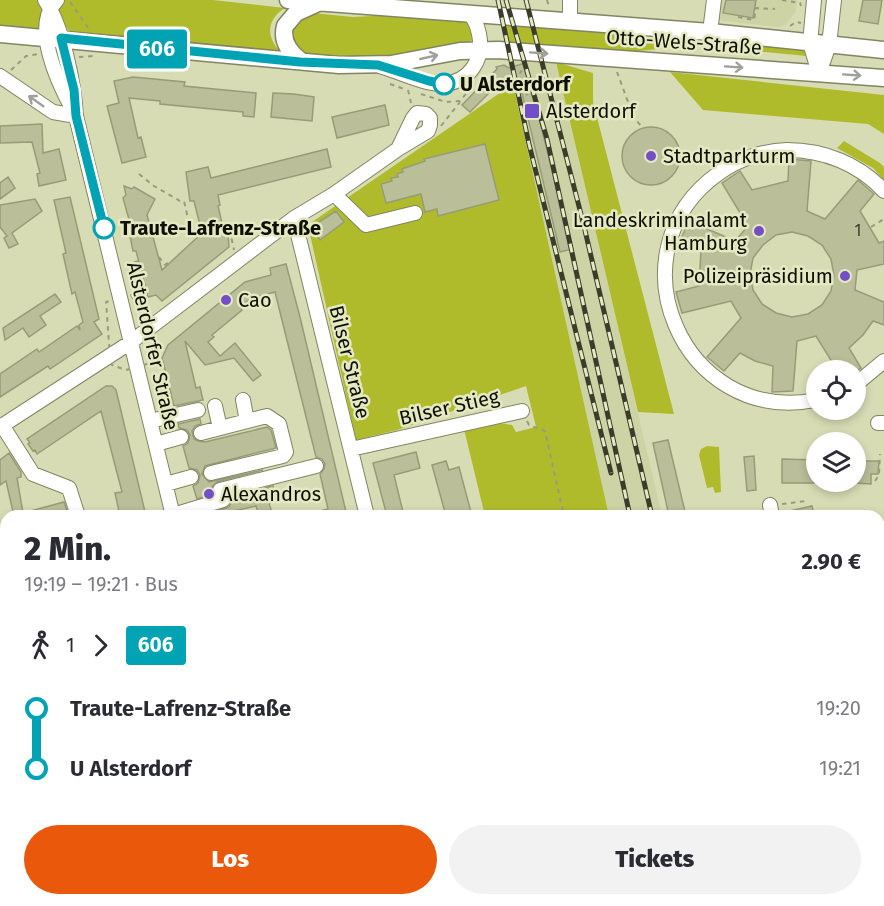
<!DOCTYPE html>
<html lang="de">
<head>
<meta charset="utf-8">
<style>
  :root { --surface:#fff; --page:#f2f2f3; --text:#2b2b33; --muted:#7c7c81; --accent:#ea580c }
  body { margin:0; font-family:"Fira Sans",sans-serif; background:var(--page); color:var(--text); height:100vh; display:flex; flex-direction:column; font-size:22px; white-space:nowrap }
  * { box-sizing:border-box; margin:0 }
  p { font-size:20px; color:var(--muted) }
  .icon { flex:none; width:33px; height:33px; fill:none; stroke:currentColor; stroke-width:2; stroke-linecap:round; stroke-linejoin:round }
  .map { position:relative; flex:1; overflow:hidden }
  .sheet { position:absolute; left:0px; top:510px; width:885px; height:396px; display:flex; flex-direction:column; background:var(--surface); border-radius:18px 18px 0 0; box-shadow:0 3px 9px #0003 }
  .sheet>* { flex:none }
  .badge { padding:0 12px; border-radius:4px; font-size:21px; line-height:39px }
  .controls { position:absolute; left:806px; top:360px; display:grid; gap:12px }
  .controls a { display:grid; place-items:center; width:60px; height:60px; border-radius:50%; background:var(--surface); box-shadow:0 3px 9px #0003; font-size:30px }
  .map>.badge { position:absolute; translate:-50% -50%; box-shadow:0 0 0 3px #fff }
  .legs { display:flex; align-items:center; gap:9px; height:66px; padding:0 24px; font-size:20px }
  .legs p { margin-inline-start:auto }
  .overview { display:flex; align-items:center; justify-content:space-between; height:102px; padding:0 24px }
  h1 { font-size:33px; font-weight:800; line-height:45px }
  .primary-button { display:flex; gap:12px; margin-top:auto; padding:12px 24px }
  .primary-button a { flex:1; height:69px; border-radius:36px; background:var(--accent); color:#fff; font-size:24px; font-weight:800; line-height:69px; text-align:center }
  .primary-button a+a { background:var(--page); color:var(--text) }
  ul { padding:0 24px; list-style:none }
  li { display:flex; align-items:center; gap:21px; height:60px; font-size:22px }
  li i { display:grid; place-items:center; width:9px; height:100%; margin:0 8px; background:currentColor }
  li i::after { content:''; width:15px; height:15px; margin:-8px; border:4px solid; border-radius:50%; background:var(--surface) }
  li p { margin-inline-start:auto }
  li:first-child i { background:linear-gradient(#0000 50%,currentColor 0) }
  li:last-child i { background:linear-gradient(currentColor 50%,#0000 0) }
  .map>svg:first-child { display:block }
  .built { fill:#cdd3a5 }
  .green { fill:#b0bb2c }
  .building { fill:#babf99; stroke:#979c77; stroke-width:1.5; fill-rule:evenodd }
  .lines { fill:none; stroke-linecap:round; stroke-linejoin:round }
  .minor-casing { stroke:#818561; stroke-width:16 }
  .major-casing { stroke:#818561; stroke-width:19 }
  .path { stroke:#989c7d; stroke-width:2; stroke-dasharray:4.5 4.5; stroke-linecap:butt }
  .minor { stroke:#fff; stroke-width:14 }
  .major { stroke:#fff; stroke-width:16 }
  .rail-casing { stroke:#3b3d2b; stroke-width:5 }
  .rail { stroke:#e4e9c2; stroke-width:3; stroke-dasharray:9; stroke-linecap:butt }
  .oneway { stroke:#9f9f9b }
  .line-1-casing { stroke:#fff; stroke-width:14 }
  .line-1 { stroke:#00a3b4; stroke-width:9 }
  .stop-1-dot { fill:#fff; stroke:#00a3b4; stroke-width:3 }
  .poi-dot { fill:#744ec7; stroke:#e4e9c2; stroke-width:2 }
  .labels { text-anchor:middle; stroke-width:5; stroke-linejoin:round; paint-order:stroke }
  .number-label { font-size:16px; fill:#3a3c29 }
  .street-label { font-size:20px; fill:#0f1004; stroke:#e4e9c2 }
  .stop-label { font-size:20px; font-weight:bold; fill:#0f1004; stroke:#e4e9c2; text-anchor:start }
  .poi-label { font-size:20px; fill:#0f1004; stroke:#e4e9c2; text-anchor:start }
</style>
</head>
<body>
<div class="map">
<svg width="884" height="906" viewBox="0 0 884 906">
  <rect width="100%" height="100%" fill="#d7dcb5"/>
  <!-- built -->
  <path class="built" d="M 719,0 L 797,0 L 796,11 L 786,25 L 778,27 L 716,20 Z
    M 507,58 L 556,62 L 662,516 L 609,516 Z
    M 884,663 L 884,906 L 699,906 L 698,900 L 879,900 L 879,664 Z"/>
  <!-- green -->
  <path class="green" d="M 0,0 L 37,0 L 45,10 L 40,30 L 0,27 Z
    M 64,0 L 213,0 L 285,8 C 267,19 265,37 281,52 L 75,34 C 63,29 61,19 58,7 Z
    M 312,13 L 353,17 L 390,15 L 469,21 L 472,40 L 467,44 L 371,60 L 305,54 L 300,53 L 288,34 L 291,24 Z
    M 501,25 L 805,48 L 807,56 L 691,45 L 623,53 L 506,45 Z
    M 556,62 L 593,73 L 593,102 L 674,414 L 638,412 Z
    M 670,72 L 884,95 L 884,134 L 868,124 L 703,110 Z
    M 513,84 L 609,516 L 485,516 L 464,429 L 494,422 L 512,425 L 516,432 L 536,427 L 526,386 L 397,430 L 356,440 L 309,230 L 312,222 Z
    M 844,141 L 880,163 L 884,167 L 884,180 L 873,168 L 837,148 Z
    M 707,446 L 719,447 L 721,492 L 715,493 L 713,487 L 707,488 L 699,455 L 701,449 Z
    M 624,900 L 700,900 L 701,906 L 625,906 Z"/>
  <!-- building -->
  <path class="building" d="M 726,0 L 756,0 L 753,18 L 723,13 Z
    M 863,0 L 882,0 L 878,24 L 859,21 Z
    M 525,63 L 572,249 L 560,252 L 519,81 L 495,87 L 470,112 L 462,105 L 497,69 L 496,67 L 504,65 L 509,68 Z
    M 133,77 L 185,82 L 184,86 L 256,93 L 254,117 L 243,116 L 243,112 L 160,104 L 160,101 L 129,98 L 138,138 L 141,137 L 146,157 L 122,163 L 107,106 L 119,103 L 114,81 Z
    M 273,93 L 294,94 L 314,97 L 312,121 L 271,117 Z
    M 385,105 L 389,125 L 337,138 L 332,117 Z
    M 42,124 L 43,153 L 59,149 L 66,180 L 39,186 L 37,174 L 40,173 L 32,142 L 0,143 L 0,126 Z
    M622 156a29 29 0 1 1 58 0a29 29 0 1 1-58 0Z
    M 485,144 L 499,200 L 438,216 L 437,209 L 425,212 L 421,194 L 386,203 L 381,184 L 392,181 L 391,178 L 398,177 L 397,174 L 403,172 L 402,169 L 425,161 L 424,159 Z
    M 327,149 L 331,167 L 218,195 L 220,205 L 218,206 L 225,236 L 228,235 L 229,247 L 162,301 L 156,295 L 148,297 L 136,251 L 133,251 L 130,236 L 133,234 L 123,198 L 126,195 L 124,186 L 132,189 L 134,187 L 155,199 L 147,215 L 162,270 L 202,233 L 194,201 L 190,201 L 186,172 L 208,167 L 211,178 Z
    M 789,159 L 811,161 L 807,211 L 825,219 L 858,180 L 874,194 L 860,211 L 879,243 L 884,241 L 884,264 L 857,270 L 855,290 L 884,302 L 884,325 L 873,321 L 863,335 L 849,348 L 861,368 L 858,370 L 837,370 L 816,336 L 797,341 L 793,391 L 772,392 L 773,366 L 755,361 L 740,353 L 724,371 L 707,357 L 741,318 L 731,301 L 682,313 L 676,292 L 699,286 L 701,250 L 680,241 L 689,221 L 735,241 L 748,226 L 722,183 L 740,171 L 752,190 L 788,181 ZM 792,232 L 808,236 L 822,245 L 831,259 L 834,275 L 831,291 L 822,305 L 808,314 L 792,317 L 776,313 L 762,304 L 753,290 L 750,274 L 753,258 L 763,245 L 776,235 Z
    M 8,177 L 15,188 L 0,199 L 0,183 Z
    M 70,197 L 99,319 L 94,322 L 102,334 L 50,369 L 48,366 L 0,397 L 0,374 L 37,349 L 39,352 L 77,326 L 80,330 L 79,325 L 83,322 L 75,292 L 72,294 L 63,254 L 66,253 L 54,200 Z
    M 35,199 L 42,211 L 12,233 L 18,244 L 9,248 L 4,238 L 7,236 L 0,227 L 0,205 Z
    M 336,211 L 344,222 L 320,240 L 311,227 Z
    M 286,264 L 300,317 L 347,516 L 312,516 L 312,513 L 328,509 L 320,474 L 324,469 L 325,464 L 322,459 L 316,457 L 275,292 L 252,298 L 240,307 L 242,310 L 212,335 L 214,337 L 208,342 L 220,356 L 235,343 L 261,375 L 253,381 L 234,358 L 205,365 L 185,341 L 196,388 L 200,387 L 203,400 L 174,406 L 162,358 L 168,345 L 245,282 L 271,275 L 270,268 Z
    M 55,294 L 61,302 L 40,316 L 46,325 L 29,337 L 23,328 L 5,340 L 3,328 Z
    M 106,386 L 112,386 L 116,390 L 146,516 L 120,516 L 115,493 L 122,492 L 101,411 L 37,454 L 35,450 L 33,451 L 28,444 L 30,443 L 27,439 Z
    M 200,419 L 201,424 L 195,426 L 192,431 L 194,439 L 198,441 L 205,442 L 267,427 L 271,430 L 276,448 L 205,466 L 202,474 L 209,482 L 263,470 L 217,482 L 212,487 L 212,494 L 197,499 L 193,486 L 198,483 L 200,475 L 197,470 L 189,468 L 183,446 L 188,443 L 190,435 L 187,430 L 179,428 L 178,424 Z
    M 668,440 L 686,516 L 669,516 L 653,443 Z
    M 416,452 L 420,468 L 394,475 L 404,516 L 387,516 L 373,463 Z
    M 9,453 L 21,472 L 21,477 L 17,478 L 23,513 L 64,502 L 67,511 L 56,514 L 57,516 L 14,516 L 6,481 L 0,485 L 0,460 Z
    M 754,456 L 756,490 L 747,491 L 744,457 Z
    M 782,459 L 816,460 L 816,483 L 782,483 Z
    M 446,461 L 449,470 L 459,467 L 472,516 L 446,516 L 432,465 Z
    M 856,461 L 879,461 L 878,474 L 871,474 L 871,484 L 855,483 Z
    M 273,486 L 274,492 L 270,493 L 273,502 L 269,503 L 273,516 L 259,516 L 256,506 L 229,512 L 226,516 L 201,516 L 229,507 L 232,501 L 231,496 Z
    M 812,506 L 814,516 L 785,516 L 785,512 Z"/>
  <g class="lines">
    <!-- minor casing -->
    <g class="minor-casing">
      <path id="minor" d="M 45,0 C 63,28 74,83 76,116 L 173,516
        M 57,0 C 31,26 58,83 73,110
        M 570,0 L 570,21
        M 814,0 L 810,43 L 819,73
        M 710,32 L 714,0
        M 380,66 C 397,71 426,85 443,84 C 471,82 484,58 479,34 C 477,25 475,19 468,13
        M 819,73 L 829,45 L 834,0
        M 0,76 L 53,112 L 76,116
        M 334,194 L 366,225 L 415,213
        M 294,218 L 367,516
        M 855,385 L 884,361
        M 243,400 L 247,421
        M 816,400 C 682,426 608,251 719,173 C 738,159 763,151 787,150 C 824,150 859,164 884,191
        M 215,406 L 220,428
        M 150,421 L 198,410
        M 878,423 L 884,423
        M 2,425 L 33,474 L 69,488 L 78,516
        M 0,427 L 131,342 L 294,218 L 334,194 L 398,149 L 428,131 L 430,125 L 430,118 L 426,114 L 417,113 L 413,118 L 398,149
        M 201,433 L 267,416 L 279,424 L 286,452 L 283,456 L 211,473
        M 156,444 L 181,437
        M 351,449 L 522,411
        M 166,484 L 191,477
        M 770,505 L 772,516
        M 173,515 L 223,500 L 220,490 L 316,466
        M 0,539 L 4,555
        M 0,572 L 6,573
        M 879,647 L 884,646
        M 0,858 L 6,857
        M 266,900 L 268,906
        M 460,900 L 462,906"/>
    </g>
    <!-- major casing -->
    <g class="major-casing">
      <path id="major" d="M 288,0 L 710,32 L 884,50
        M 0,34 L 339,65 L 391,64 L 460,51 L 498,50 L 884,78
        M 301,61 C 289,52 281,41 285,26 L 296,13 L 318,3"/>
    </g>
    <!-- path -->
    <path class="path" d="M 547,0 L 549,7
      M 782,0 L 800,3 L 801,6
      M 70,2 L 89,29
      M 738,17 L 754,20 L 756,8 L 775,9
      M 790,26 L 796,22 L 801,23
      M 79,57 L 94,56
      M 11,70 L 26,56 L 38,54
      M 617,72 L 634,118 L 643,128
      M 520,74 L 521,71 L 523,73
      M 390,84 L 407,90
      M 408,90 L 411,103
      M 525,93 L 528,95
      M 421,94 L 446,102 L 460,101 L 471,88
      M 441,126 L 460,102
      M 139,174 L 154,186 L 180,201 L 184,201 L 191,231 L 194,234 L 202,234
      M 871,227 L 884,219
      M 223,228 L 229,227 L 234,250
      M 159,257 L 165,265 L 170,261
      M 125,265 L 139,261
      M 131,295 C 146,319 151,336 147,364 L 126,370 L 112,365 C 108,344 108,323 106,302 Z
      M 527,421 L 529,425 L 545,431 L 564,516
      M 875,481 L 879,475 L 880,454
      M 782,504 L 806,501
      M 745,516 L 760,512
      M 879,662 L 884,660
      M 620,900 L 621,906
      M 405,904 L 412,900
      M 609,906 L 621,903"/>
    <!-- minor -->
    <use href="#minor" class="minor"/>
    <!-- major -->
    <use href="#major" class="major"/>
    <!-- rail casing -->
    <g class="rail-casing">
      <path id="rail" d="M 498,0 L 529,144 L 611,473
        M 506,0 L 547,139 L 630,516
        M 526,0 L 583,222 L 652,516
        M 707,900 L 709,906
        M 740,900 L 741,906"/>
    </g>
    <!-- rail -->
    <use href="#rail" class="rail"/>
  </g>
  <!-- one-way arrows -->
  <defs><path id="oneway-shaft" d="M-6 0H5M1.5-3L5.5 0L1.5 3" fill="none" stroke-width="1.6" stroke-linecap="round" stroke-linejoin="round" transform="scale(1.5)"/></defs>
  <g class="oneway">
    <use href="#oneway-shaft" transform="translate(539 53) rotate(4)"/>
    <use href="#oneway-shaft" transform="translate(429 57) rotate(-13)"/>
    <use href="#oneway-shaft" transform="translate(734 67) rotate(4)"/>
    <use href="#oneway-shaft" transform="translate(852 75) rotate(4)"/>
    <use href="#oneway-shaft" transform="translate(36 101) rotate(-145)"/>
  </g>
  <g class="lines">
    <!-- line-1 casing -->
    <g class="line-1-casing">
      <path id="line-1" d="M 104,228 L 76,116 L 74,90 L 61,38 L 300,62 L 378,65 L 429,81 L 444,84"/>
    </g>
    <!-- line-1 -->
    <use href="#line-1" class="line-1"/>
  </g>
  <!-- markers -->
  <g class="stop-1-dot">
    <circle cx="444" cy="84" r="10"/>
    <circle cx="104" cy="228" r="10"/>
  </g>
  <g class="poi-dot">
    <rect x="524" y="103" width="16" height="16" rx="3"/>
    <circle cx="651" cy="156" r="6"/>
    <circle cx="759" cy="231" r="6"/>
    <circle cx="845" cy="276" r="6"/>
    <circle cx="226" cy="300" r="6"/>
    <circle cx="209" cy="494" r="6"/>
  </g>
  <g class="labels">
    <!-- number labels -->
    <g class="number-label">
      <text x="858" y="236">1</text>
    </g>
    <!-- street labels -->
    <g class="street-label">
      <text transform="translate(684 42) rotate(4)" y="7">Otto-Wels-Straße</text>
      <text transform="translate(153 346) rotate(77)" y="7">Alsterdorfer Straße</text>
      <text transform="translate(350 362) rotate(76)" y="7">Bilser Straße</text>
      <text transform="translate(449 407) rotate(-13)" y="7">Bilser Stieg</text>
    </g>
    <!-- stop labels -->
    <g class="stop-label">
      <text x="460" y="91">U Alsterdorf</text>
      <text x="120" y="235">Traute-Lafrenz-Straße</text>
    </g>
    <!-- poi labels -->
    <g class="poi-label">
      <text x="546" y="118">Alsterdorf</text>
      <text x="663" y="163">Stadtparkturm</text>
      <text x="747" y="227" text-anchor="end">Landeskriminalamt<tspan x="747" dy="23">Hamburg</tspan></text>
      <text x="833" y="283" text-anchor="end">Polizeipräsidium</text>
      <text x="238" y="307">Cao</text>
      <text x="221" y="501">Alexandros</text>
    </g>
  </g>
</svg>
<div class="controls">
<a><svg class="icon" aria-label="locate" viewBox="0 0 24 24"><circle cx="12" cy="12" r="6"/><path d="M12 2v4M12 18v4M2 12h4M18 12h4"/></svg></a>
<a><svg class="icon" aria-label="layers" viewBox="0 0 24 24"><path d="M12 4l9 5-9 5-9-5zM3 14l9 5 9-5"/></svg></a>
</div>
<b class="badge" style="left:157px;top:49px;background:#00a3b4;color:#fff">606</b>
<section class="sheet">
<div class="overview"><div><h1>2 Min.</h1><p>19:19 – 19:21 · Bus</p></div><b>2.90 €</b></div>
<div class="legs"><svg class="icon" aria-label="walk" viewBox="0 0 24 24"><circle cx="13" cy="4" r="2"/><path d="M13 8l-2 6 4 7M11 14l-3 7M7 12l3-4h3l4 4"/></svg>1<svg class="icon" aria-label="forward" viewBox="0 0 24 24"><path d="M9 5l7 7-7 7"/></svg><b class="badge" style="background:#00a3b4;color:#fff">606</b></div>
<ul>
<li><i style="color:#00a3b4"></i><b>Traute-Lafrenz-Straße</b><p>19:20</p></li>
<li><i style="color:#00a3b4"></i><b>U Alsterdorf</b><p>19:21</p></li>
</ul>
<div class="primary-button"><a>Los</a><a>Tickets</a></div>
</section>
</div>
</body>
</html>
